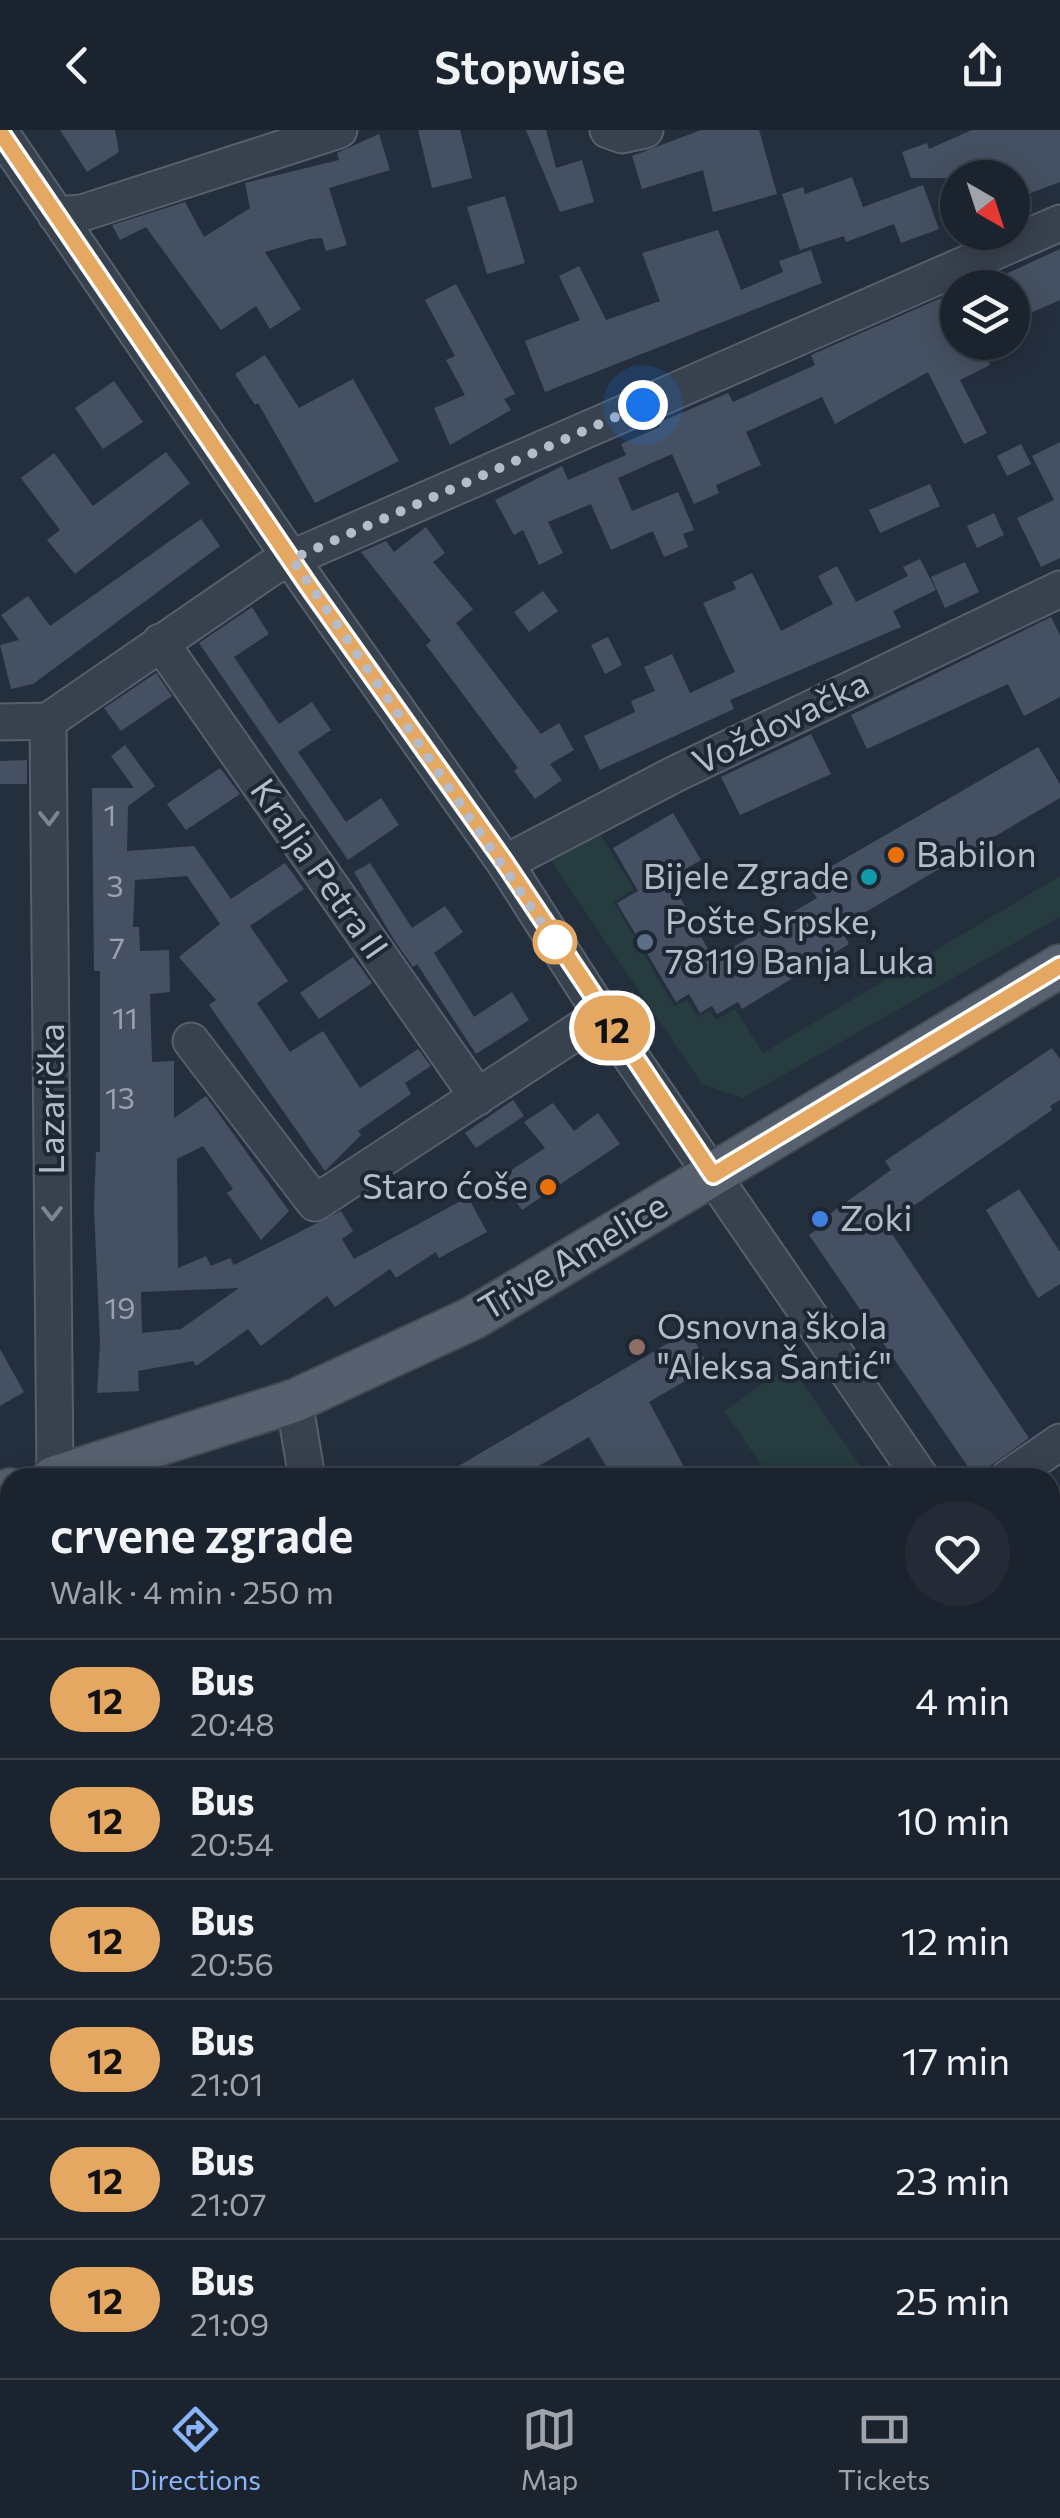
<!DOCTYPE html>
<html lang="en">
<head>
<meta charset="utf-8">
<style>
  :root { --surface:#1b232e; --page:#242b36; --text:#f1f3f6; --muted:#a0a4aa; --line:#39404a; --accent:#8ab4f8 }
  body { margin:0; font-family:Commissioner,sans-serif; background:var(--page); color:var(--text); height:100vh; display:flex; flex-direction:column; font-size:38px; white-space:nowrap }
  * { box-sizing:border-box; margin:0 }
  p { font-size:32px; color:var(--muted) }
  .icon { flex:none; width:55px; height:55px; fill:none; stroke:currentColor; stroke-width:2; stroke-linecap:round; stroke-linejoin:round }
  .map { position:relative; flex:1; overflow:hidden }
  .sheet { position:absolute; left:0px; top:1338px; width:1060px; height:912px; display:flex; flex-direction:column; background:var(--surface); border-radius:30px 30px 0 0; box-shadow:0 5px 25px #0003,0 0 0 2px var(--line) }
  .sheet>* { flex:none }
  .badge { padding:0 20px; border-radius:32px; font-size:35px; line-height:65px }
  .needle { width:65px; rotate:141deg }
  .fabs { position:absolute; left:940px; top:30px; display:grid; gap:20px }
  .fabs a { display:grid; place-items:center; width:90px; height:90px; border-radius:50%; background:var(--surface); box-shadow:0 5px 25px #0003,0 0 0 2px var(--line); font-size:50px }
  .you { position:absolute; width:50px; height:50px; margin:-25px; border:8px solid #fff; border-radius:50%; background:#1a73e8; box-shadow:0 0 0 15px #1a73e833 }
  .map>.badge { position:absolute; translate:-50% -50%; box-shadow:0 0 0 5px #fff }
  .round { display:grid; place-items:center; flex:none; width:105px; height:105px; border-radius:52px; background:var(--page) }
  .summary { display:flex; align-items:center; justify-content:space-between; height:170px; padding:0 50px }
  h1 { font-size:48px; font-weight:600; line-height:75px }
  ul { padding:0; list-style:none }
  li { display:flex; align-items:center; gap:30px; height:120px; padding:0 50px; border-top:2px solid var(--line) }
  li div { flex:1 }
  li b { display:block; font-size:38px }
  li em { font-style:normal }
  li .badge { min-width:110px; font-weight:700; text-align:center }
  header { display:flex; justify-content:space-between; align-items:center; height:130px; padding:0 50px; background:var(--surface); font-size:45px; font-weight:600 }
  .menu { display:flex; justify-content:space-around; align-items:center; height:140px; border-top:2px solid var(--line); background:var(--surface); font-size:28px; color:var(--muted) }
  .menu a { display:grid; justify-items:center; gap:5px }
  .menu .current { color:var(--accent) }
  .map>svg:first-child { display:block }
  .green { fill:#263c3f }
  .building { fill:#455162; fill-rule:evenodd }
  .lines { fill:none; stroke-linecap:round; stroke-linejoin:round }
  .minor-casing { stroke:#565f6c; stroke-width:39 }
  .major-casing { stroke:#414a57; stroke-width:46 }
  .minor { stroke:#38414e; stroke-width:35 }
  .major { stroke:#56606e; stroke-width:42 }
  .oneway { stroke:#7c8592 }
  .line-casing { stroke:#fff; stroke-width:22 }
  .line { stroke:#e4a862; stroke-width:15 }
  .walk { stroke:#b4bcc9; stroke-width:10; stroke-dasharray:0 18 }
  .food-dot { fill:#e8710a; stroke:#1d2633; stroke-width:4 }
  .culture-dot { fill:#0f9aa8; stroke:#1d2633; stroke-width:4 }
  .stop-dot { fill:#fff; stroke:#e4a862; stroke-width:5 }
  .service-dot { fill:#5c6f8a; stroke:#1d2633; stroke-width:4 }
  .shop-dot { fill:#3f7fe0; stroke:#1d2633; stroke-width:4 }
  .education-dot { fill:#8d6e63; stroke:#1d2633; stroke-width:4 }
  .labels { text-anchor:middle; stroke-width:8; stroke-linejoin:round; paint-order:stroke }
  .number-label { font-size:30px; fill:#98a1af }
  .street-label { font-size:35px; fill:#b4bcc9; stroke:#1d2633 }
  .poi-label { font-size:35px; fill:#b4bcc9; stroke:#1d2633; text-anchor:start }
</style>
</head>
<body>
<header><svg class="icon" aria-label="back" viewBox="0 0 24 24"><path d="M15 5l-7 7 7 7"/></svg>Stopwise<svg class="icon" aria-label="share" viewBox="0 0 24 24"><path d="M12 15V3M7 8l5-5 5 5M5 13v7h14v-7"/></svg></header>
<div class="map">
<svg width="1060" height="2248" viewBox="0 0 1060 2248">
  <rect width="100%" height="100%" fill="#242f3e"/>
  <!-- green -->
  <path class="green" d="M 597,699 L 634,759 L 614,772 L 674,876 L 687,870 L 698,887 L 710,880 L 716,890 L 735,879 L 763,923 L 1060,746 L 1060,787 L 743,968 L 702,954 L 547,725 Z
    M 790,1235 L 868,1347 L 770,1347 L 724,1281 Z
    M 1060,2053 L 1060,2248 L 345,2248 L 374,2240 L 1050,2240 L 1050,2057 Z"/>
  <!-- building -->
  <path class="building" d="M 60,0 L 115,0 L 119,22 L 87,42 Z
    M 418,0 L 460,0 L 472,48 L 432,58 Z
    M 526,0 L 546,0 L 556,38 L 582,30 L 594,72 L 560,82 Z
    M 701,0 L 759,0 L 777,64 L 713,82 L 703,40 L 642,59 L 632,26 Z
    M 972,0 L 1060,0 L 1060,52 L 1028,64 L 1022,48 L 911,48 L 902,22 L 927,13 L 929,19 Z
    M 379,4 L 390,40 L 329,58 L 347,115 L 326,121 L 322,108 L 310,109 L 265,122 L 301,179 L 270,199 L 256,176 L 221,200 L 146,97 L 120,110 L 112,95 L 185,72 L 204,107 L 250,78 L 245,53 L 339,30 L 337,23 Z
    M 852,47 L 863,77 L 923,55 L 939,99 L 901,113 L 894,94 L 846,112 L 844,106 L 800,120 L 782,64 L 803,57 L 805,64 Z
    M 505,66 L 525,133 L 487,144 L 467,77 Z
    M 718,100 L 741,160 L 783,142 L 779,131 L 811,120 L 822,153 L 545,262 L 525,211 L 580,190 L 559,146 L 579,136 L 606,190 L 660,171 L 642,123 Z
    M 1060,119 L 1060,170 L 1012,191 L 1012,158 L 975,158 Z
    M 456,154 L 515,264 L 504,269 L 511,280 L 450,315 L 434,278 L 465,265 L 446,230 L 455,226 L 425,170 Z
    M 948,165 L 958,185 L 958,212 L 978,212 L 990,235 L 960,250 L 987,303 L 964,314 L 928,242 L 835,294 L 822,267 L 746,302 L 761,335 L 716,355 L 719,363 L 694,374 L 672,324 L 618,348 L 632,381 L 678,362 L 694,400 L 683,404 L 688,417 L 664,427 L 653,401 L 611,420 L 591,374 L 548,392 L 563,423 L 539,435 L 523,400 L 514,405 L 495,370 L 562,336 L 568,350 L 626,325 L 621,314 L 660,297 L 658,293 L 728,263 L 733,272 L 815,235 L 811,225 Z
    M 265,225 L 299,278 L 353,249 L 399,331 L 315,373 L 258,273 L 255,275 L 235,244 Z
    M 114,251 L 143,292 L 103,319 L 75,278 Z
    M 1060,312 L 1060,428 L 1041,437 L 1017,388 L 1054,370 L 1032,326 Z
    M 1021,314 L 1031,334 L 1007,346 L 997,326 Z
    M 166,322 L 190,353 L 75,444 L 47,410 L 60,400 L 21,348 L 54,323 L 93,376 Z
    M 930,354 L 940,376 L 880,403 L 869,380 Z
    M 994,383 L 1004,405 L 977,418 L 967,396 Z
    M 201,389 L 220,416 L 33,554 L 11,559 L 0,515 L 19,510 L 1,485 L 28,466 L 50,496 Z
    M 426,397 L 445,423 L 433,432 L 473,479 L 456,493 L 541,604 L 559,593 L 574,620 L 550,634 L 562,650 L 535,669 L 514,641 L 518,638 L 426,515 L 431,511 L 361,422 L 386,411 L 394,422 Z
    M 920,429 L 936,460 L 893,481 L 901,497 L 730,570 L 734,579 L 600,640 L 584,606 L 635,582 L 631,571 L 655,561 L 644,537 L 672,524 L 690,563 L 735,542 L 703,473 L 736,459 L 733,452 L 752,443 L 781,501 L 833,474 L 818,446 L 837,436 L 856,472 L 908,446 L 903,437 Z
    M 965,432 L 979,462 L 945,478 L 931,447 Z
    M 543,461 L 558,481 L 529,502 L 514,482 Z
    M 252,477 L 269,504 L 234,527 L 279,594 L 312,572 L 331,600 L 298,622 L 346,692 L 381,668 L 399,695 L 348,730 L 199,513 Z
    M 1051,487 L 1060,505 L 1060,567 L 1024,586 L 1008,554 L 867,619 L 851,585 Z
    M 608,507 L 622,535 L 605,544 L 591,515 Z
    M 156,543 L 172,566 L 121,601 L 104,578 Z
    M 811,604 L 831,644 L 740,685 L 721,647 Z
    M 125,615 L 155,656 L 128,676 L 127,721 L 194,716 L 231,769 L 285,733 L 304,759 L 250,796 L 288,851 L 257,873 L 290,922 L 323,901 L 360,958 L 418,919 L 431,936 L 405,953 L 411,964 L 358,1001 L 361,1005 L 325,1041 L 209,875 L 216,870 L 179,827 L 220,794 L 187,746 L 135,750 L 133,797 L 139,797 L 140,821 L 169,820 L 170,862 L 150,864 L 152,932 L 174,931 L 174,988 L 206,966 L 289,1081 L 261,1110 L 227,1063 L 233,1059 L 203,1016 L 177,1029 L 178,1138 L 206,1126 L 211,1136 L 230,1128 L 234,1135 L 341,1081 L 353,1101 L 342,1109 L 354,1129 L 468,1067 L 487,1102 L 439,1128 L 436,1122 L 396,1148 L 390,1139 L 335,1177 L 327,1166 L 261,1216 L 248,1199 L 196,1236 L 193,1231 L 138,1241 L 139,1261 L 97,1263 L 100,1213 L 94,1078 L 96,1022 L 100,1022 L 100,841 L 94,841 L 92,658 L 134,658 L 111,626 ZM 239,1158 L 181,1199 L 142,1203 L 141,1162 Z
    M 1038,617 L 1060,654 L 1060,668 L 840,797 L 849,814 L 742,879 L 738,872 L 717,884 L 712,876 L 700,883 L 689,864 L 676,872 L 617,773 L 638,761 L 613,718 L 673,683 L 701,730 L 670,748 L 713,829 L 817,768 L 806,751 Z
    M 27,630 L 27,654 L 0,654 L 0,631 Z
    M 220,638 L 240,664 L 186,700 L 167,674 Z
    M 370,733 L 412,798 L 445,776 L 463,802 L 434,823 L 474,887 L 512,862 L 529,890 L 476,924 L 417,834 L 413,837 L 394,810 L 354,742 Z
    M 353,827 L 372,853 L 319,889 L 300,863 Z
    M 1052,918 L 1060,929 L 1060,970 L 1050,976 L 1052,980 L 886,1095 L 1029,1308 L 975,1347 L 809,1105 L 820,1097 L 817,1093 L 891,1040 L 885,1031 Z
    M 513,970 L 524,986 L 476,1018 L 465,1003 Z
    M 553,973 L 574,1001 L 598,983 L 620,1014 L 522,1080 L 499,1048 L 545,1018 L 524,992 Z
    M 1019,1059 L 1060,1122 L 1060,1154 L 1038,1168 L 986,1080 Z
    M 689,1201 L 709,1237 L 649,1272 L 690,1348 L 613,1348 L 589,1307 L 518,1348 L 438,1348 Z
    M 0,1219 L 24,1262 L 0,1276 Z"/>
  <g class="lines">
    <!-- minor casing -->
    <g class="minor-casing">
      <path id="minor" d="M 608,0 L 622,5 L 645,0
        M 0,2 L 309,455 L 505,733 L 602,885 L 921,1348
        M 56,85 L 82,83 L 339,0
        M 160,512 L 478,967
        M 48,591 L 272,437 L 1060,93
        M 48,591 L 55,1348
        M 0,592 L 48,591
        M 505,733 L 675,644 L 1060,459
        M 191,911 L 315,1073 L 602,885
        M 294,1271 L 307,1348
        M 1008,1348 L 1060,1312
        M 1050,1543 L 1060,1558
        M 68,2240 L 68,2248
        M 314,2240 L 314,2248"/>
    </g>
    <!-- major casing -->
    <g class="major-casing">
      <path id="major" d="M 53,1348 L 294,1271 L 473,1188 L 1060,836
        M 0,1363 L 10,1360"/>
    </g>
    <!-- minor -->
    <use href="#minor" class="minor"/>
    <!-- major -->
    <use href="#major" class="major"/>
  </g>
  <!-- one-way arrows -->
  <defs><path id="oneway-chevron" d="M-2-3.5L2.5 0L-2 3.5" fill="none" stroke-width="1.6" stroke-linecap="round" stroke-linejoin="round" transform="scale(2.5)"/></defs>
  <g class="oneway">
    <use href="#oneway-chevron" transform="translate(49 688) rotate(89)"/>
    <use href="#oneway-chevron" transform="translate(52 1083) rotate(90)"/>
  </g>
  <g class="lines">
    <!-- line casing -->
    <g class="line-casing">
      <path id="line" d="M 0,2 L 308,455 L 505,733 L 713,1045 L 1060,836"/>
    </g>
    <!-- line -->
    <use href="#line" class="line"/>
    <!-- walk -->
    <path class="walk" d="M 555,812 L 563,824 L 292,429 L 643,275"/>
  </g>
  <!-- markers -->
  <g class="food-dot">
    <circle cx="896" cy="725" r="10"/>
    <circle cx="548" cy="1057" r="10"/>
  </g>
  <circle class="culture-dot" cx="869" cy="747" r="10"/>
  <circle class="stop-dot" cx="555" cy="812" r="20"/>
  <circle class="service-dot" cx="645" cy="812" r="10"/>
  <circle class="shop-dot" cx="820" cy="1089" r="10"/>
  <circle class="education-dot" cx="637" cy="1217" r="10"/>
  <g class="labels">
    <!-- number labels -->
    <g class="number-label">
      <text x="110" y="696">1</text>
      <text x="115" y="767">3</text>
      <text x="117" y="829">7</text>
      <text x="125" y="899">11</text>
      <text x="120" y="979">13</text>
      <text x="120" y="1189">19</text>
    </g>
    <!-- street labels -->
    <g class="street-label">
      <text transform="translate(781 593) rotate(-26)" y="12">Voždovačka</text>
      <text transform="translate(319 739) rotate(55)" y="12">Kralja Petra II</text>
      <text transform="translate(52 969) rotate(-90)" y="12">Lazarička</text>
      <text transform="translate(573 1127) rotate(-31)" y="12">Trive Amelice</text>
    </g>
    <!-- poi labels -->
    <g class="poi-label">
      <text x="916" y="737">Babilon</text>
      <text x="849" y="759" text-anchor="end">Bijele Zgrade</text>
      <text x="665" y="804">Pošte Srpske,<tspan x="665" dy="40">78119 Banja Luka</tspan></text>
      <text x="528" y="1069" text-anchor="end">Staro ćoše</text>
      <text x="840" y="1101">Zoki</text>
      <text x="657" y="1209">Osnovna škola<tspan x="657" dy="40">"Aleksa Šantić"</tspan></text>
    </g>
  </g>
</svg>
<div class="fabs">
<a><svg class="needle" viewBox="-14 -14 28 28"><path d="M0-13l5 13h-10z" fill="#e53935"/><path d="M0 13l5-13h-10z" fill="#a0a4aa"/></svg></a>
<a><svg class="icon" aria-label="layers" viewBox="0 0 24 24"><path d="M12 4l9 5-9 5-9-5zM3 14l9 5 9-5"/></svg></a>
</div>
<div class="you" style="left:643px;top:275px"></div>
<b class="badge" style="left:612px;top:898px;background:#e4a862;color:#111">12</b>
<section class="sheet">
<div class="summary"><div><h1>crvene zgrade</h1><p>Walk · 4 min · 250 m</p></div><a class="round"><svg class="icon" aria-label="heart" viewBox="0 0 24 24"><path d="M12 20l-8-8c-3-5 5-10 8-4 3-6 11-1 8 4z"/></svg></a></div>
<ul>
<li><span class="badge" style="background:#e4a862;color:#111">12</span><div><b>Bus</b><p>20:48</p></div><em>4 min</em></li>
<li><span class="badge" style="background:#e4a862;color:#111">12</span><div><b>Bus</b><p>20:54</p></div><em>10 min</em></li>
<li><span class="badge" style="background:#e4a862;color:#111">12</span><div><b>Bus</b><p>20:56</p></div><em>12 min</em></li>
<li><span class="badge" style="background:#e4a862;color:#111">12</span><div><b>Bus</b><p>21:01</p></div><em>17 min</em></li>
<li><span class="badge" style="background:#e4a862;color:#111">12</span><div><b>Bus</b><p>21:07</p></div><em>23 min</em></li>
<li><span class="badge" style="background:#e4a862;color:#111">12</span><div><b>Bus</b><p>21:09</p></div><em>25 min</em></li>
</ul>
</section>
</div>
<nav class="menu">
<a class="current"><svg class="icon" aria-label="directions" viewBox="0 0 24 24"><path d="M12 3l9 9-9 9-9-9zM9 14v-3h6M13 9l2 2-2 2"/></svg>Directions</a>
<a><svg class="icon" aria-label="map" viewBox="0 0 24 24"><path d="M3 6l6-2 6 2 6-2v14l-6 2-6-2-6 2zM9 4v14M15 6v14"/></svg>Map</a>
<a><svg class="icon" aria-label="tickets" viewBox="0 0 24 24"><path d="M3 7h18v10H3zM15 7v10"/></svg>Tickets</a>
</nav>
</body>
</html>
